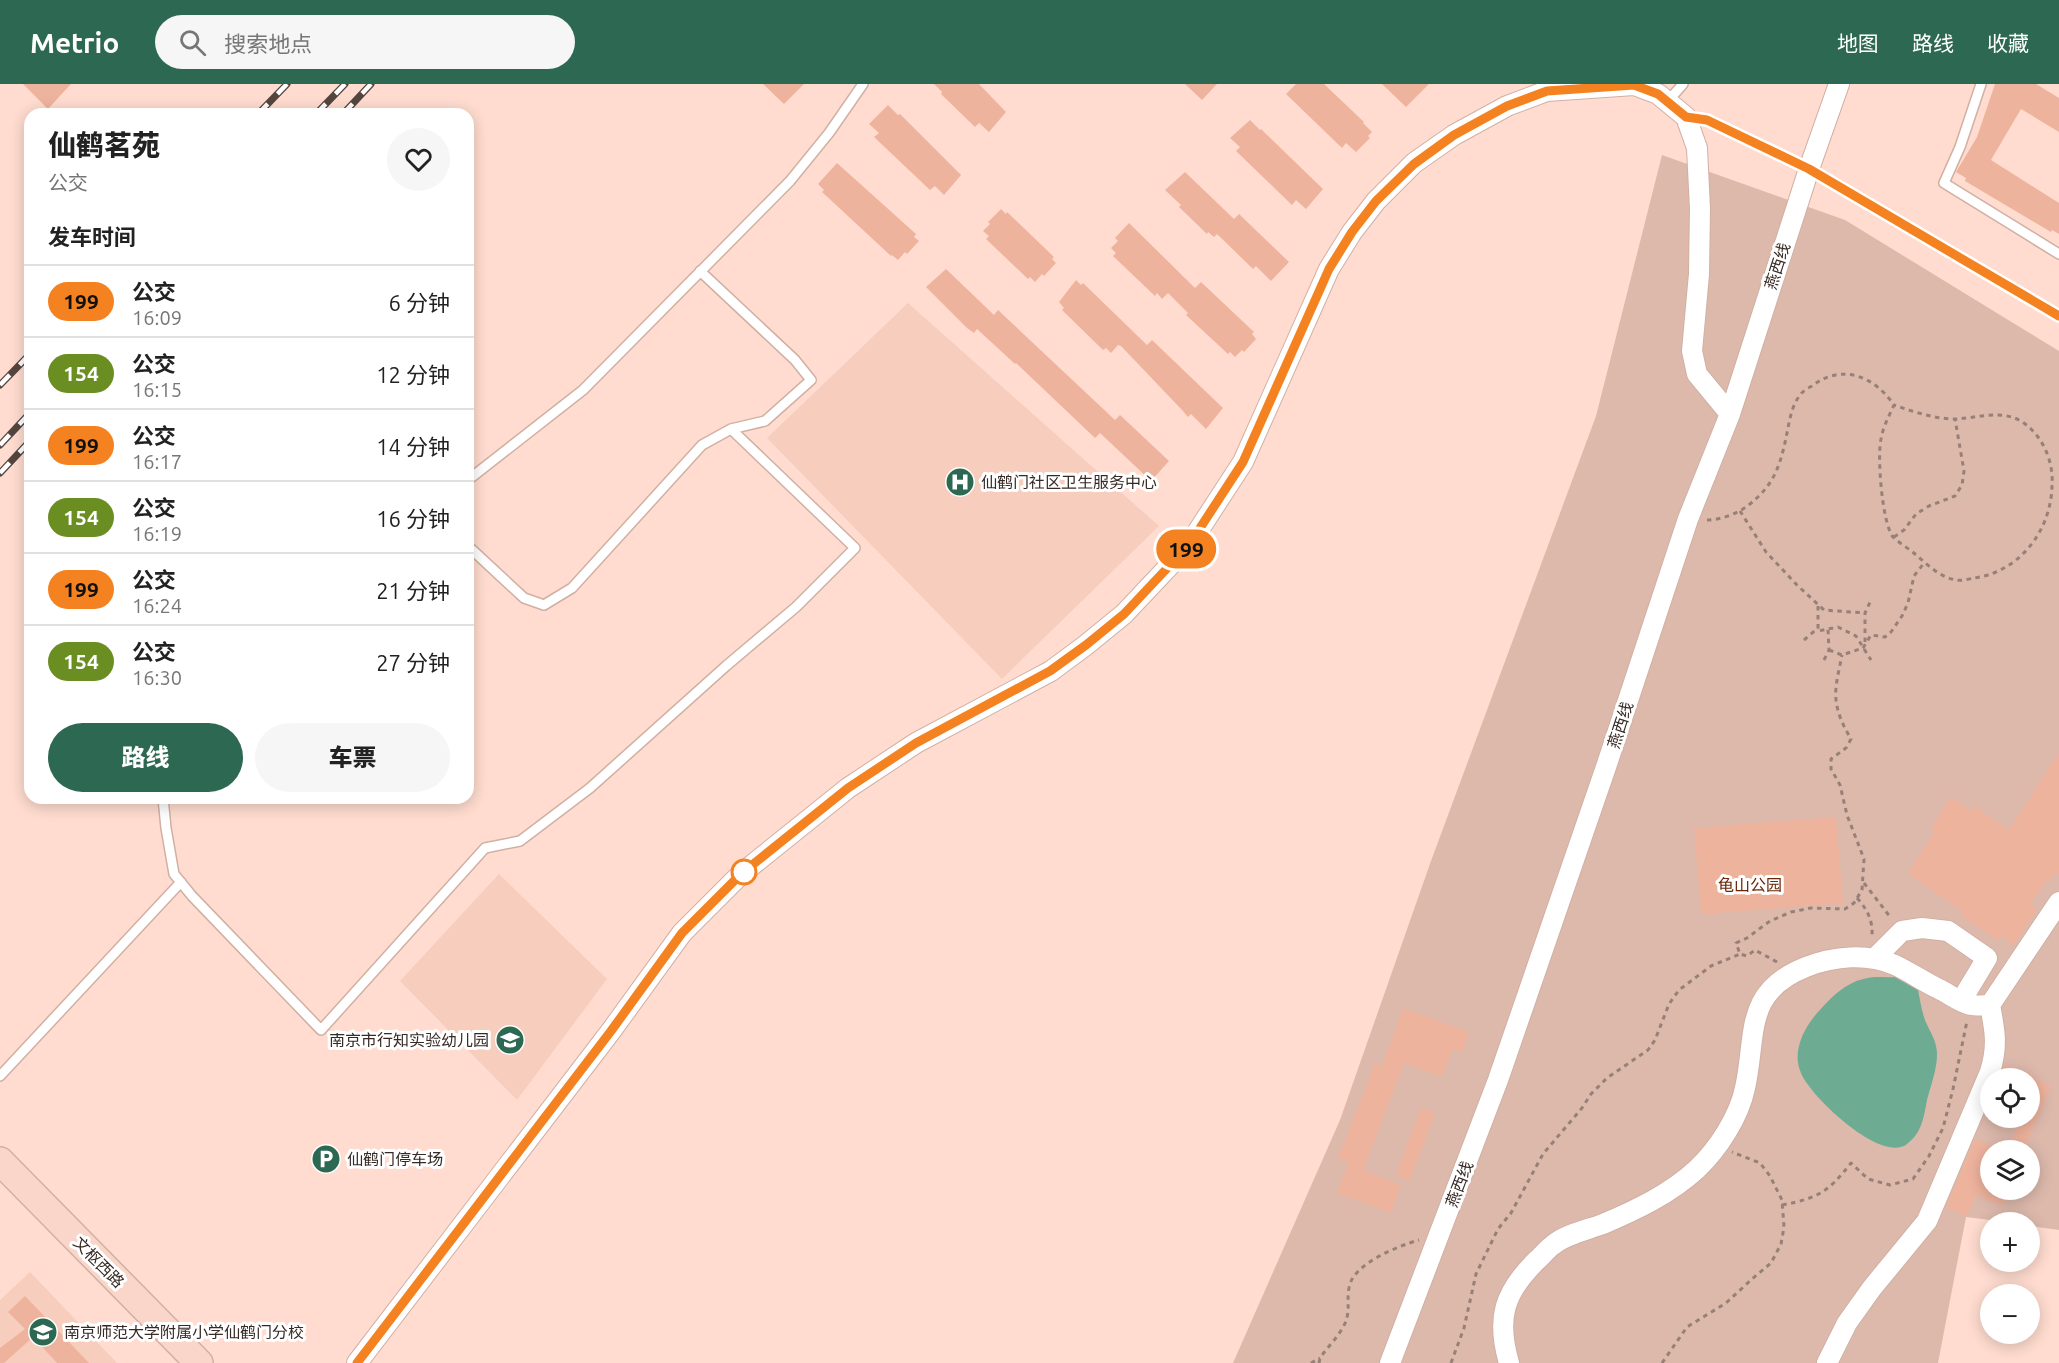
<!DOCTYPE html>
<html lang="zh">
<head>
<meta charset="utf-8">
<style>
  :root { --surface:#fff; --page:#f6f6f6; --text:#222; --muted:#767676; --line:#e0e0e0; --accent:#2d6853 }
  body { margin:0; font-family:Ubuntu,"Noto Sans SC",sans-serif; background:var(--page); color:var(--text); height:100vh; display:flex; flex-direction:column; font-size:22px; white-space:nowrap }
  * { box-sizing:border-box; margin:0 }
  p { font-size:20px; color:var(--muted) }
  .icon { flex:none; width:33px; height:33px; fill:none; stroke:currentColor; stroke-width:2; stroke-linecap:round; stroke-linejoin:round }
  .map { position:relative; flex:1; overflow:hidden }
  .panel { position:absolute; left:24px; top:24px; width:450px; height:696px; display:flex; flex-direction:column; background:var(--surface); border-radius:18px; box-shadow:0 3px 15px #0003 }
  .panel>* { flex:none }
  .badge { padding:0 12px; border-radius:20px; font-size:21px; line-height:39px }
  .controls { position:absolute; left:1980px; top:984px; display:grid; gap:12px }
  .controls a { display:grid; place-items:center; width:60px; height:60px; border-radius:50%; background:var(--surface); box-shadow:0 3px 15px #0003; font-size:30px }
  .map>.badge { position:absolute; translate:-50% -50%; box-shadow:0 0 0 3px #fff }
  h2 { padding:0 24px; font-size:22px; line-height:54px }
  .round { display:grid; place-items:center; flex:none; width:63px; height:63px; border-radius:32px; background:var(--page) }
  .overview { display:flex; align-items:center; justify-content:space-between; height:102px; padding:0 24px }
  h1 { font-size:28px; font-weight:800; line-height:45px }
  .button { display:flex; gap:12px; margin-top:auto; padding:12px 24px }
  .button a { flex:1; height:69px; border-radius:36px; background:var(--accent); color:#fff; font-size:24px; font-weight:800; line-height:69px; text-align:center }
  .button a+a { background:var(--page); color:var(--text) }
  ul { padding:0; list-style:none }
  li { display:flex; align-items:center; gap:18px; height:72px; padding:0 24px; border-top:2px solid var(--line) }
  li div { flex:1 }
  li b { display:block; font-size:22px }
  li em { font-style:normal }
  li .badge { min-width:66px; font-weight:700; text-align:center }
  header { display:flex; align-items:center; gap:36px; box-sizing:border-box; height:84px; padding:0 30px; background:var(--accent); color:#fff }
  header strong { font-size:28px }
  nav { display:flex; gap:33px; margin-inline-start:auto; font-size:21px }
  .search { width:420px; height:54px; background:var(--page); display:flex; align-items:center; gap:15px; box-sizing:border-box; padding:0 21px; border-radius:33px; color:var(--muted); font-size:22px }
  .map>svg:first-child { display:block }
  .built { fill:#f7cdbe }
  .green { fill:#ddb9ac; fill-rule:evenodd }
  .water { fill:#6dab92 }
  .building { fill:#eeb39d }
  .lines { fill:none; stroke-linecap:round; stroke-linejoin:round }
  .lane-casing { stroke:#d1b0a4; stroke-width:12 }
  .street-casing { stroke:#d1b0a4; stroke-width:22 }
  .secondary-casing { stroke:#d1b0a4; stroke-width:30 }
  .path { stroke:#978077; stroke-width:3; stroke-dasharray:4.5 4.5; stroke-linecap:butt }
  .lane { stroke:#fff; stroke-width:9 }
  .street { stroke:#fff; stroke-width:20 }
  .secondary { stroke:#f9d6c9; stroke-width:27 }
  .rail-casing { stroke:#55453f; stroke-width:7 }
  .rail { stroke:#fff; stroke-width:4.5; stroke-dasharray:14; stroke-linecap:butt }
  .line-casing { stroke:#fff; stroke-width:14 }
  .line { stroke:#f58220; stroke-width:9 }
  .stop-dot { fill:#fff; stroke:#f58220; stroke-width:3 }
  .labels { text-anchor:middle; stroke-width:6; stroke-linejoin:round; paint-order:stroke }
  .street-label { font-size:16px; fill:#372a25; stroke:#fff }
  .poi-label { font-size:16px; fill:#372a25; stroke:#fff; text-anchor:start }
  .park-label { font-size:16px; fill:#6a2607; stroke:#fff }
</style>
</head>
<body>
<header>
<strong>Metrio</strong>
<div class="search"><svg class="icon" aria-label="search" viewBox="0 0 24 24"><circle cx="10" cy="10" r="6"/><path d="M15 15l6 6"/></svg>搜索地点</div>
<nav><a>地图</a><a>路线</a><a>收藏</a></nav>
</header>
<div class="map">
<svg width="2059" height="1279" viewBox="0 0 2059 1279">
  <rect width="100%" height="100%" fill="#ffdccf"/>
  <!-- built -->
  <path class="built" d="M 908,219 L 1159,442 L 1002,595 L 767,354 Z
    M 499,790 L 607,895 L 517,1016 L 400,897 Z
    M 30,1188 L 117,1279 L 0,1279 L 0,1216 Z"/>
  <!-- green -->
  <path class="green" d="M 1662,71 L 1845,136 L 2059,267 L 2059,1146 L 2030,1142 L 2030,1138 L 2006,1138 L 1966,1133 L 1938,1279 L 1233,1279 L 1340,1036 L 1431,777 L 1596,332 ZM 1990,994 L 2030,994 L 2030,1034 L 1990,1034 ZM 1990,1066 L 2030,1066 L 2030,1106 L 1990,1106 Z"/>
  <!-- water -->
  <path class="water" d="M 1895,893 L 1918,906 C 1920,915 1921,924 1924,933 C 1927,943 1934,952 1936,962 C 1940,978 1931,1000 1927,1016 C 1924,1032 1922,1049 1907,1060 C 1881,1080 1810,1012 1801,989 C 1791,967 1805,942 1819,927 C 1832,912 1848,897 1868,894 C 1876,892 1886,894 1895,893 Z"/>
  <!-- building -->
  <path class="building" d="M 23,0 L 71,0 L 48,25 Z
    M 763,0 L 804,0 L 784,20 Z
    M 934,0 L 979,0 L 1006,28 L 989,48 L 979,39 L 975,43 L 941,10 L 942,8 Z
    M 1185,0 L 1217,0 L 1202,16 Z
    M 1296,0 L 1324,0 L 1364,38 L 1363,39 L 1372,48 L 1368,52 L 1370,54 L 1356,68 L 1346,59 L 1342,64 L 1286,10 Z
    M 1382,0 L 1429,0 L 1406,23 Z
    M 1995,0 L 2036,0 L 2059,14 L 2059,48 L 2021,25 L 1991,76 L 2059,119 L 2059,150 L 2052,146 L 2051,148 L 1965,97 L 1966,94 L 1956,88 L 1977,53 Z
    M 888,21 L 898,31 L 900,30 L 961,91 L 944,111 L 935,102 L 930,106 L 874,53 L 879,49 L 869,40 Z
    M 1250,36 L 1260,46 L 1261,45 L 1323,105 L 1306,125 L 1296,116 L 1292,121 L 1236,67 L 1240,63 L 1230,54 Z
    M 837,79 L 916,150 L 914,153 L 919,157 L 907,170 L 905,168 L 898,176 L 892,171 L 891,172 L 822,108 L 824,106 L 818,100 Z
    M 1185,88 L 1234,135 L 1239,130 L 1289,178 L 1271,197 L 1256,182 L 1253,185 L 1217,150 L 1214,153 L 1208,148 L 1207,150 L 1179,123 L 1181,121 L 1165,106 Z
    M 1001,125 L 1006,130 L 1007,128 L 1054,173 L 1052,175 L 1056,179 L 1044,192 L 1042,190 L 1035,198 L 1030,193 L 1028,195 L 986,155 L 989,152 L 983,147 L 990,140 L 988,138 Z
    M 1129,139 L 1195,204 L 1201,198 L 1254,248 L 1252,250 L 1256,255 L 1244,268 L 1242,266 L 1235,273 L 1230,268 L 1228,270 L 1186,231 L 1188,229 L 1168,209 L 1162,215 L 1157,209 L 1155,212 L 1113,172 L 1116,169 L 1111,164 L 1118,157 L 1115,154 Z
    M 946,185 L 994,231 L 998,226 L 1115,336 L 1120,331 L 1169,377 L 1151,397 L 1100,349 L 1095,354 L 1016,279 L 1015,280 L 977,245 L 974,249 L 967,244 L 926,203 Z
    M 1076,196 L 1081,201 L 1083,199 L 1147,261 L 1152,256 L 1223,324 L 1206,345 L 1191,330 L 1188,333 L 1182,326 L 1121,262 L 1118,261 L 1111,269 L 1106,264 L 1103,266 L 1062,226 L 1064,224 L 1059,218 Z
    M 2059,669 L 2059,792 L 2054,789 L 2049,797 L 2047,796 L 2030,820 L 2037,825 L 2014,861 L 2001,852 L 1998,856 L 1960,831 L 1963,828 L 1908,789 L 1935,747 L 1931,744 L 1951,713 L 1971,727 L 1974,722 L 2009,746 Z
    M 1836,733 L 1843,819 L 1701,830 L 1694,744 Z
    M 1403,924 L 1469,948 L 1462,968 L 1452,965 L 1442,993 L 1404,979 L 1363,1086 L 1401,1101 L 1391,1129 L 1337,1109 L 1349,1078 L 1338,1075 L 1375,979 L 1382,982 Z
    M 2005,980 L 2040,994 L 2032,994 L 2051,1002 L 2024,1066 L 2007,1066 L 2021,1034 L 2030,1034 L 2030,994 L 2000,994 Z
    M 1421,1024 L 1435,1029 L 1409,1097 L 1396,1091 Z
    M 1975,1055 L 1990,1062 L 1990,1106 L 2009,1106 L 2002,1122 L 1976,1111 L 1967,1132 L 1946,1123 Z
    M 25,1212 L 89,1279 L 57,1279 L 33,1253 L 4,1279 L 0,1279 L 0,1264 L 25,1245 L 8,1228 Z"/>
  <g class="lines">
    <!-- lane casing -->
    <g class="lane-casing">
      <path id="lane" d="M 1981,0 L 1960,63 L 1944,99 L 2059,170
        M 1667,18 L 1683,0
        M 1686,33 L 1707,36 L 1809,85 L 2059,232
        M 468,396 L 583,306 L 790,97 L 829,49 L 863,0
        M 468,462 L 524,514 L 544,521 L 572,504 L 702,361 L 731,345 L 765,337 L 811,296 L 795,276 L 700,187
        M 163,714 L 166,744 L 174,790 L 192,812 L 321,946 L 485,764 L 520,757 L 590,704 L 726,582 L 796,523 L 855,464 L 731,345
        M 0,992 L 181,798"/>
    </g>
    <!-- street casing -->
    <g class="street-casing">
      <path id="street" d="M 1874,875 L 1902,847 L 1922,844 L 1948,847 L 1987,874 L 1961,917
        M 357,1279 L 611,947 L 682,849 L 741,790 L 848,704 L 916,659 L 1051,587 L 1086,561 L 1124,530 L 1189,461 L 1243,378 L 1329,185 L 1352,148 L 1376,117 L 1414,79 L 1454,51 L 1507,22 L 1547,7 L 1634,1 L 1658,10 L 1686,33 L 1697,64 L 1700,125 L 1699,190 L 1692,267 L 1697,290 L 1730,330
        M 1390,1279 L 1498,996 L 1606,683 L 1688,435 L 1730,330 L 1809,85 L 1839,0
        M 1509,1279 C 1496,1234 1504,1209 1536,1177 C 1542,1172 1547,1165 1553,1161 C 1566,1150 1587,1146 1603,1140 C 1636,1126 1670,1110 1697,1085 C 1718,1065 1739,1033 1745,1004 C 1757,950 1743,908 1806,883 C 1834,872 1867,869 1895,881 C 1910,888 1924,898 1939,905 C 1949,910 1961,919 1971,921 C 1977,922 1984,921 1990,921
        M 1827,1279 L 1847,1239 L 1872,1204 L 1927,1137 L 1990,988 C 1998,962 1995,947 1990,921 L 2059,818"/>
    </g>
    <!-- secondary casing -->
    <g class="secondary-casing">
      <path id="secondary" d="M 0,1077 L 199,1279"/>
    </g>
    <!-- path -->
    <path class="path" d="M 1740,427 L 1766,468 L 1797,501 L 1824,526 L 1865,529
      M 1707,436 C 1720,436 1736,430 1746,423 C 1776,401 1781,379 1788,344 C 1790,333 1793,319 1801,310 C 1803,307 1808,304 1812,302 C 1842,279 1874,292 1894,321 C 1889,332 1883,343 1881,355 C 1877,372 1882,439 1893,453 C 1899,459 1908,464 1915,470 C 1927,480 1939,493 1956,496 C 1962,497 1969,495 1974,494 C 2020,488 2051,446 2052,402 C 2054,377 2042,349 2019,336 C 2000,326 1976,334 1956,335 C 1935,335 1914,328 1894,321
      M 1894,453 L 1904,446 L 1916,430 L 1929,422 L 1955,412 L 1962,401 L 1964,387 L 1955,335
      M 1818,522 L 1818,547 L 1838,543 L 1856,552 L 1871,576
      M 1804,556 L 1818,544
      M 1865,558 L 1865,529 L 1871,516
      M 1829,566 L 1842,571 L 1863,564 L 1871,551 L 1885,553 L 1891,548 L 1902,532 L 1908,519 L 1914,492 L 1924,479
      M 1824,576 L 1829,566 L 1828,545
      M 1864,799 L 1891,834
      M 1857,814 C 1868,826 1873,837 1872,853
      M 1777,878 L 1755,866 L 1747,872 L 1740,870 L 1736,859 L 1747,854 L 1770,837 L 1791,828 L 1811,824 L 1845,825 L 1854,819 L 1862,806 L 1864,775 L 1847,731 L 1840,701 L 1831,685 L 1831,675 L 1846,664 L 1851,655 C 1842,640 1834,623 1836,604 C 1837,593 1840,582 1842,571
      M 1782,1121 C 1819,1114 1828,1108 1851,1079 L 1868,1095 L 1890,1101 L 1913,1095 L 1929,1072 L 1943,1044 L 1953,1005 L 1967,937
      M 1311,1279 L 1320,1274
      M 1319,1279 L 1320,1274 C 1327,1264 1336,1255 1342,1245 C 1352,1229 1346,1219 1349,1204 C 1352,1180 1398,1162 1419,1156
      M 1451,1279 L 1464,1244 L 1476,1190 L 1498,1145 L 1511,1129 L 1543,1070 L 1582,1024 L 1591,1010 L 1607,994 L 1648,966 L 1655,956 L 1669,920 L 1679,906 L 1711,882 L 1740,870
      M 1662,1279 L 1687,1243 L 1726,1219 L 1752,1195 L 1771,1179 L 1781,1160 L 1784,1143 L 1782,1116 L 1770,1092 L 1760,1079 L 1732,1068"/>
    <!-- lane -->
    <use href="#lane" class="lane"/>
    <!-- street -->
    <use href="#street" class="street"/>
    <!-- secondary -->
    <use href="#secondary" class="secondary"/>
    <!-- rail casing -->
    <g class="rail-casing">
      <path id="rail" d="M 258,30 L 287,0
        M 316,30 L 345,0
        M 343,30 L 371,0
        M 0,301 L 30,270
        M 0,361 L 30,329
        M 0,389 L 30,357"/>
    </g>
    <!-- rail -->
    <use href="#rail" class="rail"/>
  </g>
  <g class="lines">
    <!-- line casing -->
    <g class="line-casing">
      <path id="line" d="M 357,1279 L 611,947 L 682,849 L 741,790 L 848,704 L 916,659 L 1050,587 L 1086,561 L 1124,530 L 1189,461 L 1243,378 L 1329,185 L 1352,148 L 1376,117 L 1414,80 L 1454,51 L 1507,22 L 1547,7 L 1634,1 L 1658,10 L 1686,33 L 1707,36 L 1809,85 L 2059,232"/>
    </g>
    <!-- line -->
    <use href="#line" class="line"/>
  </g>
  <!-- icons -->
  <defs>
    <g id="hospital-disc" transform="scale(1.5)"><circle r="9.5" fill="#2d6853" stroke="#fff"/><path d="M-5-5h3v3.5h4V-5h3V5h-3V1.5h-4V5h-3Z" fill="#fff"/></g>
    <g id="school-disc" transform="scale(1.5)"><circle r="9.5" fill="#2d6853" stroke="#fff"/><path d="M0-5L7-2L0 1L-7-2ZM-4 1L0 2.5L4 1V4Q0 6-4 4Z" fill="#fff"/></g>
    <g id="parking-disc" transform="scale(1.5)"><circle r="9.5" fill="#2d6853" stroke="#fff"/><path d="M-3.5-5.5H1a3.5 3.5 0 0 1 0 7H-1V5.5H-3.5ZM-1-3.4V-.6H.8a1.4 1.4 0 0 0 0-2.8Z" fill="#fff"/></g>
  </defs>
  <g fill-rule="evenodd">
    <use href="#hospital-disc" x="960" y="398"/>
    <use href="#school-disc" x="510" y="956"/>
    <use href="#parking-disc" x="326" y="1075"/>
    <use href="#school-disc" x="43" y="1248"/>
  </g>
  <!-- markers -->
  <circle class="stop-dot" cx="744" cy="788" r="12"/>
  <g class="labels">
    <!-- street labels -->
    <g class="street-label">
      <text transform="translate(1777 182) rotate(-72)" y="6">燕西线</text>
      <text transform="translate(1620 641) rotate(-72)" y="6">燕西线</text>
      <text transform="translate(1459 1100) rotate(-69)" y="6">燕西线</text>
      <text transform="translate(99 1178) rotate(45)" y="6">文枢西路</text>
    </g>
    <!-- poi labels -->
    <g class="poi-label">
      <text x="981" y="404">仙鹤门社区卫生服务中心</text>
      <text x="489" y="962" text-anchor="end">南京市行知实验幼儿园</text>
      <text x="347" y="1081">仙鹤门停车场</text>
      <text x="64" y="1254">南京师范大学附属小学仙鹤门分校</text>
    </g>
    <!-- park labels -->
    <g class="park-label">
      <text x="1750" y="807">龟山公园</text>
    </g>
  </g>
</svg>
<div class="controls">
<a><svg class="icon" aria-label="locate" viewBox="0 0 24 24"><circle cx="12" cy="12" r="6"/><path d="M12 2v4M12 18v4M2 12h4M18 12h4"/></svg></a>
<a><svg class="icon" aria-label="layers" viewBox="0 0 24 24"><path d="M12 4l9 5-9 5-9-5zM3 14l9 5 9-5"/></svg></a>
<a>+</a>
<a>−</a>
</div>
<b class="badge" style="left:1186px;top:465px;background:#f58220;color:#111">199</b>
<section class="panel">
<div class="overview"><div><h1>仙鹤茗苑</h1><p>公交</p></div><a class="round"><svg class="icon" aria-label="heart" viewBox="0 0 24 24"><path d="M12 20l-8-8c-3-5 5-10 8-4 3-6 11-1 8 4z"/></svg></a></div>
<h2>发车时间</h2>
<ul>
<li><span class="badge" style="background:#f58220;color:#111">199</span><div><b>公交</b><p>16:09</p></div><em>6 分钟</em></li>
<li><span class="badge" style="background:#6b8e23;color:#fff">154</span><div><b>公交</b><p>16:15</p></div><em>12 分钟</em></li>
<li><span class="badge" style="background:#f58220;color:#111">199</span><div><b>公交</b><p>16:17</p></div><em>14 分钟</em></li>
<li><span class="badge" style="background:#6b8e23;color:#fff">154</span><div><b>公交</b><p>16:19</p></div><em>16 分钟</em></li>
<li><span class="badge" style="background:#f58220;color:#111">199</span><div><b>公交</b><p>16:24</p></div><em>21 分钟</em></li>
<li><span class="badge" style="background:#6b8e23;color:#fff">154</span><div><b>公交</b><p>16:30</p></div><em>27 分钟</em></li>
</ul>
<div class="button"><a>路线</a><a>车票</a></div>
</section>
</div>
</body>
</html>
